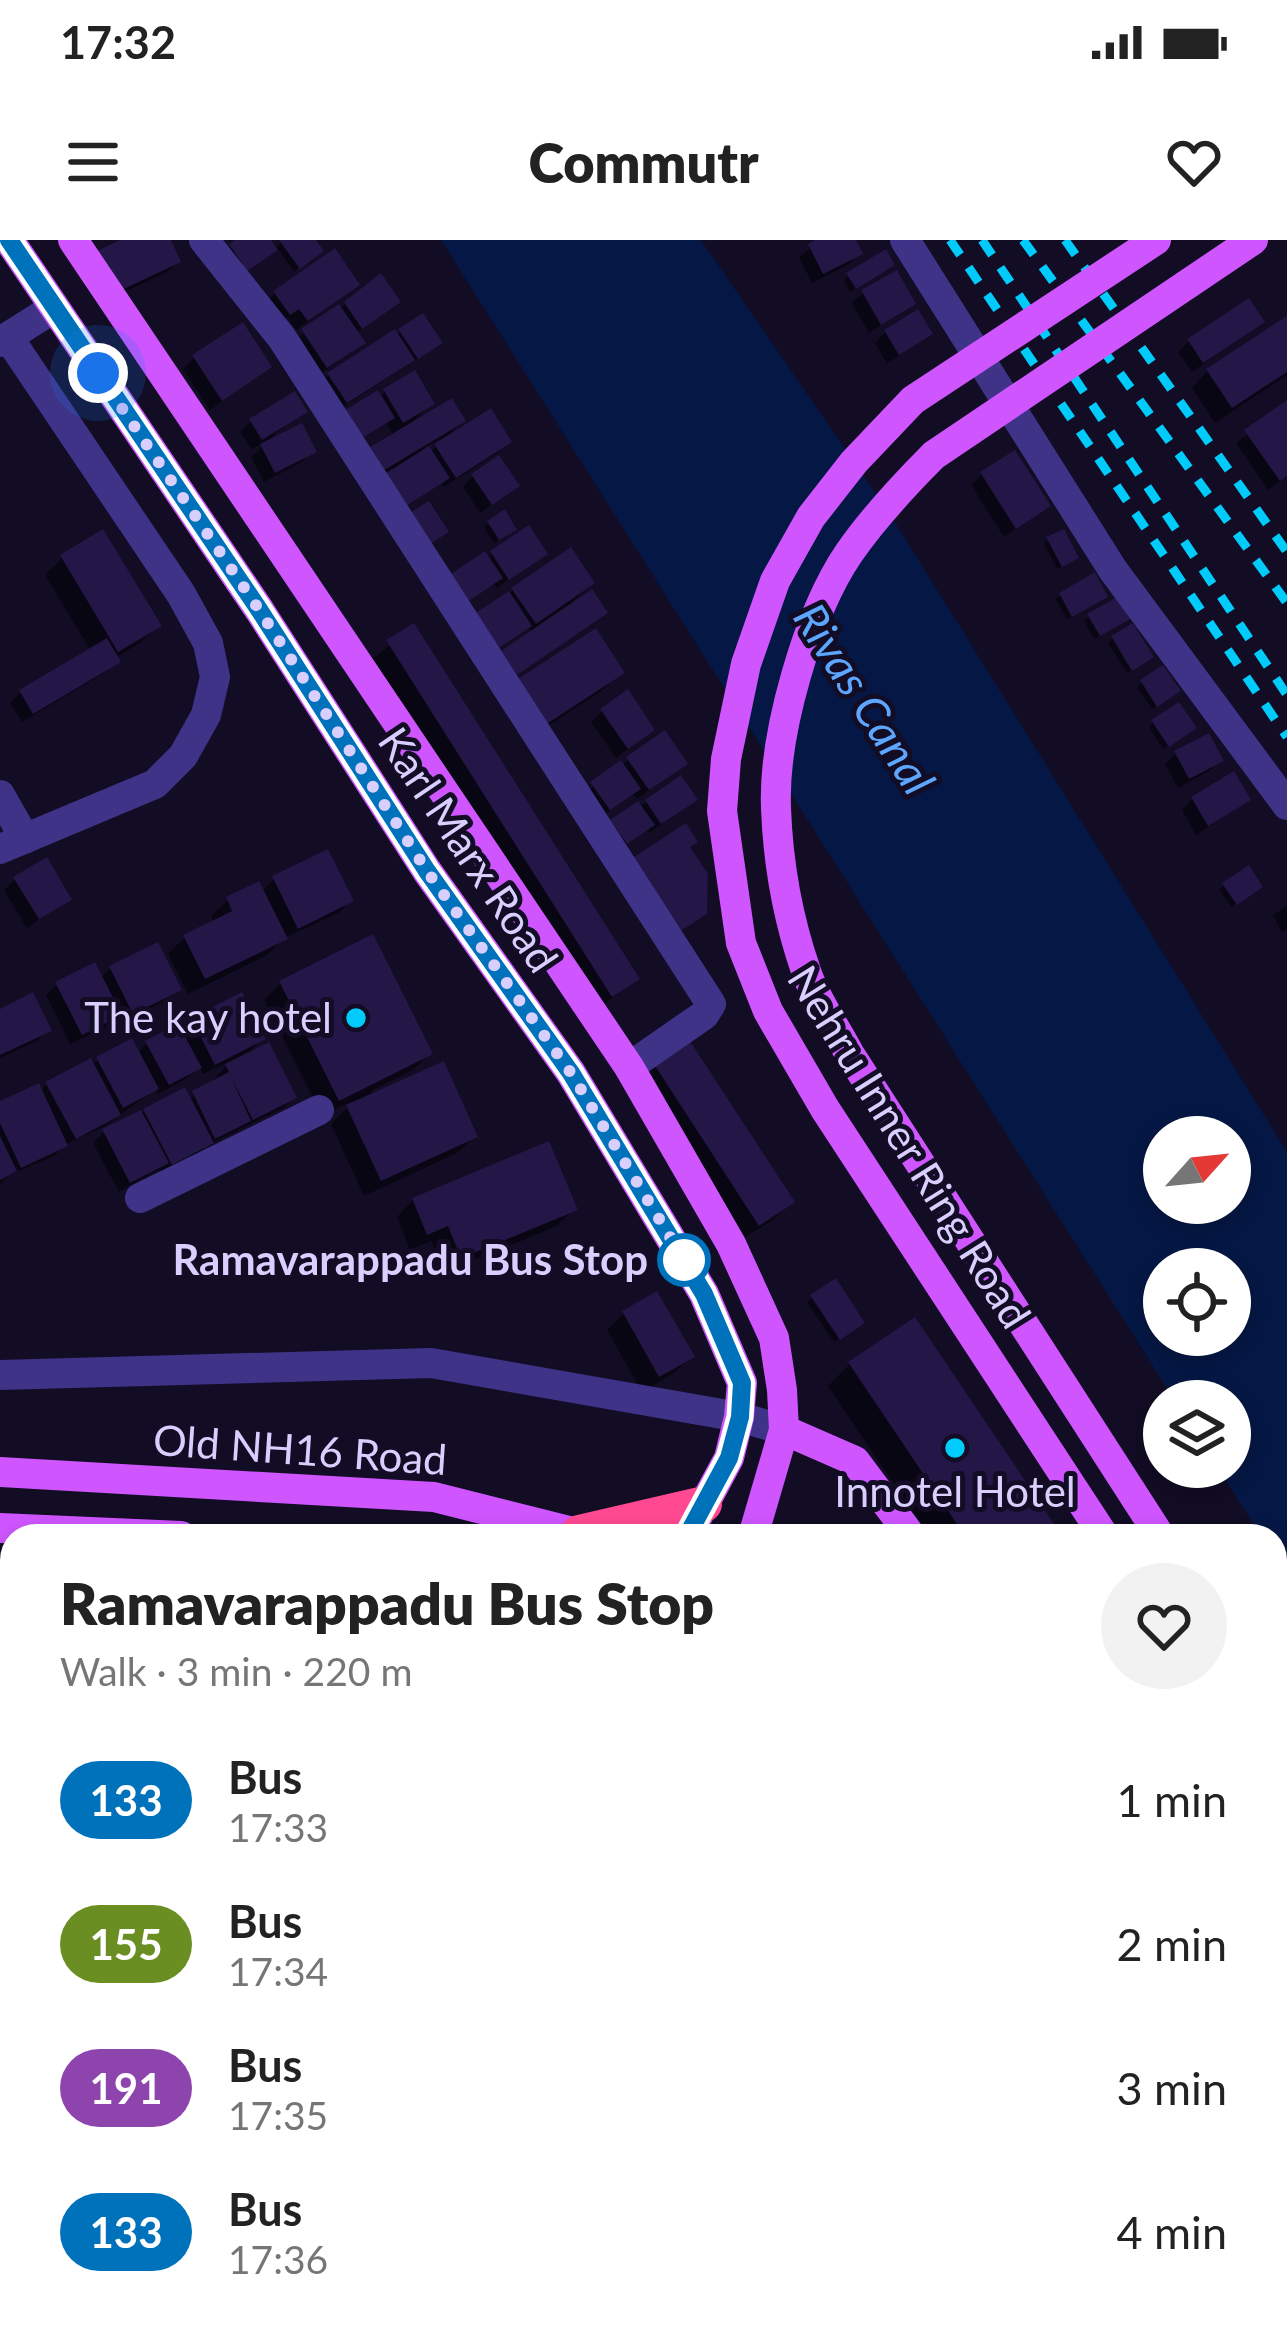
<!DOCTYPE html>
<html lang="en">
<head>
<meta charset="utf-8">
<style>
  :root { --surface:#fff; --page:#f2f2f2; --text:#222; --muted:#767676 }
  body { margin:0; font-family:Lato,sans-serif; background:var(--page); color:var(--text); height:100vh; display:flex; flex-direction:column; font-size:45px; white-space:nowrap }
  * { box-sizing:border-box; margin:0 }
  p { font-size:39px; color:var(--muted) }
  .icon { flex:none; width:66px; height:66px; fill:none; stroke:currentColor; stroke-width:2; stroke-linecap:round; stroke-linejoin:round }
  .map { position:relative; flex:1; overflow:hidden }
  .details { position:absolute; left:0px; top:1284px; width:1287px; height:804px; display:flex; flex-direction:column; background:var(--surface); border-radius:36px 36px 0 0; box-shadow:0 6px 18px #0003 }
  .details>* { flex:none }
  .badge { padding:0 24px; border-radius:39px; font-size:42px; line-height:78px }
  .needle { width:78px; rotate:63deg }
  .fabs { position:absolute; left:1143px; top:876px; display:grid; gap:24px }
  .fabs a { display:grid; place-items:center; width:108px; height:108px; border-radius:50%; background:var(--surface); box-shadow:0 6px 18px #0003; font-size:60px }
  .you { position:absolute; width:60px; height:60px; margin:-30px; border:9px solid #fff; border-radius:50%; background:#1a73e8; box-shadow:0 0 0 18px #1a73e833 }
  .map>.badge { position:absolute; translate:-50% -50%; box-shadow:0 0 0 6px #fff }
  .round { display:grid; place-items:center; flex:none; width:126px; height:126px; border-radius:63px; background:var(--page) }
  .overview { display:flex; align-items:center; justify-content:space-between; height:204px; padding:0 60px }
  h1 { font-size:57px; font-weight:800; line-height:90px }
  ul { padding:0; list-style:none }
  li { display:flex; align-items:center; gap:36px; height:144px; padding:0 60px }
  li div { flex:1 }
  li b { display:block; font-size:45px }
  li em { font-style:normal }
  li .badge { min-width:132px; font-weight:700; text-align:center }
  .status { display:flex; justify-content:space-between; align-items:center; height:84px; padding:0 60px; background:var(--surface); direction:ltr }
  .status svg { height:33px; fill:currentColor }
  header { display:flex; justify-content:space-between; align-items:center; height:156px; padding:0 60px; background:var(--surface); font-size:54px; font-weight:800 }
  .map>svg:first-child { display:block }
  .water { fill:#051744; fill-rule:evenodd }
  .shadow { fill:#0007; fill-rule:evenodd }
  .building { fill:#241647 }
  .lines { fill:none; stroke-linecap:round; stroke-linejoin:round }
  .minor { stroke:#3e3387; stroke-width:30 }
  .major { stroke:#cf56ff; stroke-width:30 }
  .highway { stroke:#ff4a91; stroke-width:36 }
  .rail { stroke:#00cbfa; stroke-width:9; stroke-dasharray:18 15; stroke-linecap:butt }
  .major-bridge { stroke:#cf56ff; stroke-width:30 }
  .line-casing { stroke:#fff; stroke-width:27 }
  .line { stroke:#0072bc; stroke-width:18 }
  .walk { stroke:#d9cfff; stroke-width:12; stroke-dasharray:0 21.6 }
  .poi-dot { fill:#00cbfa; stroke:#120c24; stroke-width:4.5 }
  .stop-dot { fill:#fff; stroke:#0072bc; stroke-width:6 }
  .labels { text-anchor:middle; stroke-width:10; stroke-linejoin:round; paint-order:stroke }
  .street-label { font-size:42px; fill:#d9cfff; stroke:#120c24 }
  .poi-label { font-size:42px; fill:#d9cfff; stroke:#120c24; text-anchor:end }
  .stop-label { font-size:42px; font-weight:bold; fill:#d9cfff; stroke:#120c24; text-anchor:end }
  .water-label { font-size:45px; font-style:italic; fill:#5da6ff; stroke:#120c24 }
</style>
</head>
<body>
<div class="status"><b>17:32</b><svg viewBox="0 0 49 12"><path d="M0 12V9h3v3zM5 12V6h3v6zM10 12V3h3v9zM15 12V0h3v12zM26 1h20v11H26zM47 4h2v5h-2z"/></svg></div>
<header><svg class="icon" aria-label="menu" viewBox="0 0 24 24"><path d="M4 6h16M4 12h16M4 18h16"/></svg>Commutr<svg class="icon" aria-label="heart" viewBox="0 0 24 24"><path d="M12 20l-8-8c-3-5 5-10 8-4 3-6 11-1 8 4z"/></svg></header>
<div class="map">
<svg width="1287" height="2088" viewBox="0 0 1287 2088">
  <rect width="100%" height="100%" fill="#120c24"/>
  <!-- water -->
  <path class="water" d="M 441,0 L 701,0 L 888,271 L 1287,912 L 1287,1338 L 1275,1319 L 1275,1296 L 1261,1296 L 1217,1227 L 1230,1227 L 1230,1161 L 1175,1161 ZM 1164,897 L 1230,897 L 1230,963 L 1164,963 ZM 1164,1029 L 1230,1029 L 1230,1095 L 1164,1095 Z"/>
  <!-- shadow -->
  <path class="shadow" d="M 127,0 L 168,0 L 178,21 L 167,32 L 101,63 Z
    M 240,0 L 267,0 L 274,10 L 284,0 L 312,0 L 316,15 L 294,31 L 277,8 L 235,40 L 220,17 Z
    M 822,0 L 853,0 L 860,14 L 849,24 L 812,43 L 799,17 Z
    M 887,29 L 850,52 L 844,40 L 848,36 Z
    M 275,53 L 345,55 L 296,90 L 287,77 L 278,83 L 264,64 Z
    M 863,53 L 912,64 L 869,93 L 852,63 Z
    M 397,62 L 356,93 L 362,103 L 351,113 L 315,137 L 292,102 L 346,64 Z
    M 1287,80 L 1287,135 L 1215,183 L 1192,148 L 1208,131 Z
    M 1261,82 L 1192,132 L 1178,112 L 1189,101 Z
    M 400,92 L 435,107 L 335,172 L 318,146 L 329,135 Z
    M 885,92 L 929,94 L 887,124 L 875,103 Z
    M 194,118 L 269,127 L 210,170 L 183,129 Z
    M 385,151 L 431,163 L 412,183 L 462,181 L 447,197 L 508,202 L 497,213 L 444,247 L 441,243 L 392,276 L 395,228 L 369,240 L 394,196 L 386,183 L 342,211 ZM 442,198 L 431,212 L 425,207 Z
    M 1287,164 L 1287,236 L 1268,250 L 1236,203 Z
    M 304,172 L 272,196 L 275,200 L 313,211 L 302,222 L 264,242 L 251,217 L 267,202 L 251,209 L 240,192 L 251,181 Z
    M 982,234 L 1047,266 L 1004,297 L 971,245 Z
    M 473,236 L 516,246 L 480,273 L 463,247 Z
    M 489,283 L 509,294 L 494,303 L 484,287 Z
    M 102,294 L 158,386 L 141,402 L 115,418 L 117,421 L 106,432 L 22,482 L 10,463 L 21,452 L 91,411 L 45,335 L 62,318 Z
    M 1048,300 L 1070,322 L 1057,329 L 1044,304 Z
    M 544,313 L 497,348 L 493,343 L 452,373 L 492,314 Z
    M 592,342 L 570,364 L 604,373 L 505,443 L 533,392 L 530,388 L 523,391 L 485,417 L 507,356 L 513,350 Z
    M 1060,355 L 1100,361 L 1067,379 L 1056,359 Z
    M 1089,377 L 1123,382 L 1094,399 L 1084,381 Z
    M 413,387 L 636,739 L 594,772 L 371,420 Z
    M 1113,398 L 1146,421 L 1127,433 L 1108,403 Z
    M 1162,429 L 1173,455 L 1152,469 L 1137,447 Z
    M 621,432 L 604,449 L 527,500 L 501,460 Z
    M 602,471 L 652,490 L 616,518 L 591,482 Z
    M 1153,482 L 1188,492 L 1163,509 L 1149,487 Z
    M 1176,513 L 1220,521 L 1209,531 L 1178,548 L 1165,524 Z
    M 628,520 L 684,524 L 637,559 L 633,553 L 598,579 L 582,555 Z
    M 1192,559 L 1247,560 L 1196,595 L 1182,570 Z
    M 694,560 L 649,593 L 646,589 L 621,606 L 608,587 L 647,562 Z
    M 15,639 L 68,659 L 27,688 L 4,650 Z
    M 274,639 L 350,661 L 340,672 L 286,697 L 267,715 L 188,754 L 168,714 L 185,697 L 214,683 L 211,676 L 228,660 L 261,652 Z
    M 1224,645 L 1255,651 L 1231,667 L 1219,650 Z
    M 1287,666 L 1287,689 L 1282,692 L 1273,675 Z
    M 111,728 L 178,750 L 167,760 L 122,783 L 118,775 L 108,786 L 70,804 L 46,755 L 57,744 L 100,738 Z
    M 281,743 L 429,814 L 413,830 L 371,851 L 373,856 L 474,897 L 457,913 L 364,956 L 331,884 L 355,860 L 322,876 L 264,760 Z
    M 0,772 L 48,790 L 37,801 L 0,818 Z
    M 192,780 L 262,799 L 245,816 L 294,857 L 283,868 L 208,905 L 199,913 L 161,934 L 159,929 L 119,952 L 93,903 L 104,892 L 145,871 L 188,859 L 217,841 L 215,838 L 233,820 L 203,834 L 199,826 L 187,838 L 158,854 L 155,849 L 107,885 L 66,904 L 54,916 L 9,935 L 0,944 L 0,865 L 39,852 L 47,844 L 98,820 L 137,814 L 147,803 L 180,793 Z
    M 687,802 L 791,962 L 774,979 L 741,1000 L 637,840 Z
    M 413,960 L 574,969 L 557,986 L 444,1033 L 431,1001 L 410,1010 L 397,977 Z
    M 812,1057 L 857,1087 L 834,1102 L 807,1062 Z
    M 624,1073 L 691,1117 L 674,1133 L 642,1152 L 607,1090 Z
    M 850,1124 L 1054,1296 L 929,1296 L 828,1146 Z
    M 12,1868 L 12,2076 L 98,2076 L 88,2088 L 0,2088 L 0,2030 L 5,2026 L 0,1996 L 0,1935 L 10,1925 L 0,1926 L 0,1872 Z
    M 106,2076 L 164,2076 L 156,2085 L 164,2083 L 165,2088 L 108,2088 Z
    M 344,2076 L 451,2076 L 455,2088 L 328,2088 L 332,2080 Z
    M 476,2076 L 533,2076 L 537,2088 L 480,2088 Z
    M 937,2076 L 1040,2076 L 1045,2088 L 895,2088 L 917,2081 L 919,2086 Z
    M 1103,2076 L 1138,2076 L 1106,2085 Z"/>
  <!-- building -->
  <path class="building" d="M 120,0 L 171,0 L 181,22 L 113,54 L 93,13 Z
    M 235,0 L 271,0 L 278,10 L 247,31 L 229,4 Z
    M 279,0 L 316,0 L 324,11 L 300,29 Z
    M 815,0 L 856,0 L 863,14 L 823,34 L 808,4 Z
    M 335,8 L 360,45 L 308,81 L 299,69 L 290,75 L 273,51 Z
    M 886,9 L 895,25 L 856,49 L 846,33 Z
    M 897,30 L 916,64 L 881,85 L 861,50 Z
    M 381,33 L 401,62 L 362,89 L 344,62 Z
    M 1249,58 L 1265,82 L 1203,123 L 1187,99 Z
    M 339,64 L 366,103 L 327,128 L 301,89 Z
    M 918,69 L 933,94 L 899,115 L 884,90 Z
    M 423,73 L 443,103 L 418,119 L 398,89 Z
    M 1287,76 L 1287,132 L 1232,168 L 1206,129 Z
    M 243,82 L 272,127 L 222,161 L 192,115 Z
    M 395,89 L 415,120 L 347,163 L 327,133 Z
    M 415,130 L 435,164 L 403,183 L 383,149 Z
    M 378,150 L 395,178 L 354,203 L 337,175 Z
    M 295,151 L 308,172 L 262,200 L 249,179 Z
    M 452,158 L 466,181 L 381,232 L 367,209 Z
    M 1287,160 L 1287,236 L 1280,241 L 1244,190 Z
    M 491,168 L 512,202 L 456,238 L 434,204 Z
    M 302,183 L 317,212 L 275,233 L 260,204 Z
    M 429,206 L 450,238 L 403,268 L 383,235 Z
    M 1015,210 L 1051,266 L 1016,289 L 980,232 Z
    M 499,215 L 520,246 L 492,265 L 471,234 Z
    M 429,261 L 449,292 L 425,307 L 405,276 Z
    M 505,269 L 517,290 L 499,300 L 487,281 Z
    M 529,285 L 548,314 L 509,340 L 490,311 Z
    M 103,289 L 162,386 L 118,412 L 60,315 Z
    M 1064,289 L 1079,318 L 1062,327 L 1046,297 Z
    M 571,307 L 595,343 L 536,384 L 511,348 Z
    M 485,311 L 503,338 L 464,364 L 446,337 Z
    M 1095,332 L 1108,357 L 1072,377 L 1059,353 Z
    M 592,349 L 608,373 L 517,435 L 501,411 Z
    M 509,351 L 532,386 L 497,409 L 474,374 Z
    M 1119,356 L 1132,378 L 1100,396 L 1087,374 Z
    M 414,383 L 640,739 L 612,757 L 386,400 Z
    M 1133,383 L 1154,417 L 1132,431 L 1111,396 Z
    M 596,388 L 625,433 L 545,485 L 515,441 Z
    M 107,398 L 121,422 L 33,474 L 19,450 Z
    M 1163,425 L 1181,451 L 1157,467 L 1140,440 Z
    M 628,449 L 655,490 L 628,509 L 600,469 Z
    M 1179,462 L 1197,488 L 1169,507 L 1151,480 Z
    M 665,490 L 688,524 L 649,550 L 626,517 Z
    M 1209,493 L 1224,521 L 1189,539 L 1174,511 Z
    M 621,520 L 641,549 L 610,570 L 590,542 Z
    M 1234,531 L 1251,560 L 1208,586 L 1191,557 Z
    M 681,535 L 698,560 L 661,584 L 645,560 Z
    M 638,561 L 655,585 L 627,604 L 610,580 Z
    M 686,583 L 698,602 L 690,607 L 708,634 L 707,674 L 679,692 L 631,619 Z
    M 328,609 L 354,661 L 298,689 L 272,636 Z
    M 47,617 L 72,660 L 39,679 L 13,637 Z
    M 1249,625 L 1263,647 L 1237,665 L 1222,643 Z
    M 259,641 L 288,699 L 205,739 L 183,695 L 232,671 L 226,657 Z
    M 373,694 L 433,814 L 339,861 L 279,741 Z
    M 158,702 L 182,750 L 133,774 L 109,726 Z
    M 95,722 L 122,775 L 82,795 L 55,742 Z
    M 33,752 L 52,791 L 0,815 L 0,769 Z
    M 242,752 L 266,799 L 215,825 L 191,778 Z
    M 178,784 L 202,828 L 169,845 L 145,801 Z
    M 132,798 L 159,849 L 123,868 L 96,817 Z
    M 688,798 L 795,962 L 759,986 L 652,821 Z
    M 269,802 L 297,858 L 253,880 L 231,837 L 251,881 L 215,899 L 192,851 L 229,832 L 225,824 Z
    M 91,818 L 121,875 L 76,899 L 45,842 Z
    M 444,821 L 478,897 L 381,941 L 346,865 Z
    M 39,843 L 68,906 L 21,928 L 0,883 L 0,861 Z
    M 185,847 L 214,903 L 172,925 L 143,869 Z
    M 141,870 L 169,923 L 130,943 L 102,889 Z
    M 0,896 L 17,931 L 0,940 Z
    M 549,901 L 578,970 L 461,1018 L 448,986 L 427,995 L 412,958 Z
    M 836,1038 L 865,1083 L 840,1100 L 810,1055 Z
    M 657,1051 L 695,1117 L 659,1137 L 622,1071 Z
    M 915,1077 L 1061,1294 L 1058,1296 L 965,1296 L 848,1122 Z
    M 12,1425 L 12,1689 L 0,1691 L 0,1427 Z
    M 12,1749 L 12,1803 L 0,1805 L 0,1751 Z
    M 12,1807 L 12,1860 L 0,1862 L 0,1809 Z
    M 12,1865 L 12,1942 L 10,1943 L 1,1867 Z
    M 12,2076 L 105,2076 L 105,2078 L 61,2088 L 15,2088 Z
    M 334,2076 L 386,2076 L 390,2088 L 334,2088 L 330,2077 Z
    M 395,2076 L 454,2076 L 458,2088 L 399,2088 Z
    M 490,2076 L 536,2076 L 540,2088 L 494,2088 Z
    M 978,2076 L 982,2088 L 926,2088 L 923,2077 Z
    M 984,2076 L 1043,2076 L 1048,2088 L 988,2088 Z"/>
  <g class="lines">
    <!-- minor -->
    <path class="minor" d="M 204,0 L 282,98 L 711,764 L 704,775 L 629,827
      M 905,0 L 1113,330 L 1287,565
      M 0,102 L 54,68
      M 0,555 L 25,599
      M 0,609 L 155,544 L 183,516 L 206,475 L 215,437 L 208,403 L 181,354 L 8,97
      M 140,958 L 319,870
      M 0,1135 L 431,1123 L 739,1177 L 784,1190
      M 0,1374 L 12,1374
      M 0,1734 L 12,1733
      M 0,2050 L 6,2088
      M 1275,2069 L 1287,2066
      M 196,2076 L 199,2088
      M 468,2076 L 472,2088
      M 1214,2088 L 1253,2076"/>
    <!-- major -->
    <path class="major" d="M 9,0 L 260,371 L 427,631 L 571,833 L 704,1054 L 742,1143 L 739,1177 L 729,1218 L 687,1296
      M 73,0 L 629,827 L 731,1004 L 774,1098 L 782,1150 L 784,1190 L 753,1296
      M 784,1190 L 855,1221 L 911,1296
      M 0,1232 L 434,1257 L 589,1296
      M 0,1288 L 181,1296
      M 1275,1474 L 1287,1492
      M 1275,1555 L 1287,1573
      M 1275,1746 L 1287,1759
      M 1275,1851 L 1287,1868"/>
    <!-- highway -->
    <path class="highway" d="M 579,1293 L 704,1264"/>
    <!-- rail -->
    <path class="rail" d="M 950,0 L 1287,497
      M 982,0 L 1287,455
      M 1023,0 L 1287,363
      M 1065,0 L 1287,312"/>
    <!-- major-bridge -->
    <path class="major-bridge" d="M 1104,1296 L 825,869 L 768,771 L 741,703 L 722,571 L 726,519 L 746,424 L 775,341 L 811,277 L 854,222 L 913,160 L 1156,0
      M 1160,1296 L 849,813 C 835,786 815,759 806,731 C 788,679 778,623 776,568 C 773,495 808,373 849,313 C 874,277 903,246 934,215 L 1253,0"/>
  </g>
  <g class="lines">
    <!-- line casing -->
    <g class="line-casing">
      <path id="line" d="M 9,0 L 260,371 L 427,631 L 571,833 L 704,1054 L 742,1143 L 740,1177 L 729,1218 L 687,1296"/>
    </g>
    <!-- line -->
    <use href="#line" class="line"/>
    <!-- walk -->
    <path class="walk" d="M 98,133 L 260,371 L 427,631 L 571,833 L 684,1020"/>
  </g>
  <!-- markers -->
  <g class="poi-dot">
    <circle cx="356" cy="778" r="12"/>
    <circle cx="955" cy="1208" r="12"/>
  </g>
  <circle class="stop-dot" cx="684" cy="1020" r="24"/>
  <g class="labels">
    <!-- street labels -->
    <g class="street-label">
      <text transform="translate(468 610) rotate(56)" y="15">Karl Marx Road</text>
      <text transform="translate(909 907) rotate(58)" y="15">Nehru Inner Ring Road</text>
      <text transform="translate(300 1210) rotate(4)" y="15">Old NH16 Road</text>
    </g>
    <!-- poi labels -->
    <g class="poi-label">
      <text x="332" y="793">The kay hotel</text>
      <text x="955" y="1267" text-anchor="middle">Innotel Hotel</text>
    </g>
    <!-- stop labels -->
    <g class="stop-label">
      <text x="648" y="1035">Ramavarappadu Bus Stop</text>
    </g>
    <!-- water labels -->
    <g class="water-label">
      <text transform="translate(864 459) rotate(57)" y="16">Rivas Canal</text>
    </g>
  </g>
</svg>
<div class="fabs">
<a><svg class="needle" viewBox="-14 -14 28 28"><path d="M0-13l5 13h-10z" fill="#e53935"/><path d="M0 13l5-13h-10z" fill="#767676"/></svg></a>
<a><svg class="icon" aria-label="locate" viewBox="0 0 24 24"><circle cx="12" cy="12" r="6"/><path d="M12 2v4M12 18v4M2 12h4M18 12h4"/></svg></a>
<a><svg class="icon" aria-label="layers" viewBox="0 0 24 24"><path d="M12 4l9 5-9 5-9-5zM3 14l9 5 9-5"/></svg></a>
</div>
<div class="you" style="left:98px;top:133px"></div>
<section class="details">
<div class="overview"><div><h1>Ramavarappadu Bus Stop</h1><p>Walk · 3 min · 220 m</p></div><a class="round"><svg class="icon" aria-label="heart" viewBox="0 0 24 24"><path d="M12 20l-8-8c-3-5 5-10 8-4 3-6 11-1 8 4z"/></svg></a></div>
<ul>
<li><span class="badge" style="background:#0072bc;color:#fff">133</span><div><b>Bus</b><p>17:33</p></div><em>1 min</em></li>
<li><span class="badge" style="background:#6b8e23;color:#fff">155</span><div><b>Bus</b><p>17:34</p></div><em>2 min</em></li>
<li><span class="badge" style="background:#8e44ad;color:#fff">191</span><div><b>Bus</b><p>17:35</p></div><em>3 min</em></li>
<li><span class="badge" style="background:#0072bc;color:#fff">133</span><div><b>Bus</b><p>17:36</p></div><em>4 min</em></li>
</ul>
</section>
</div>
</body>
</html>
